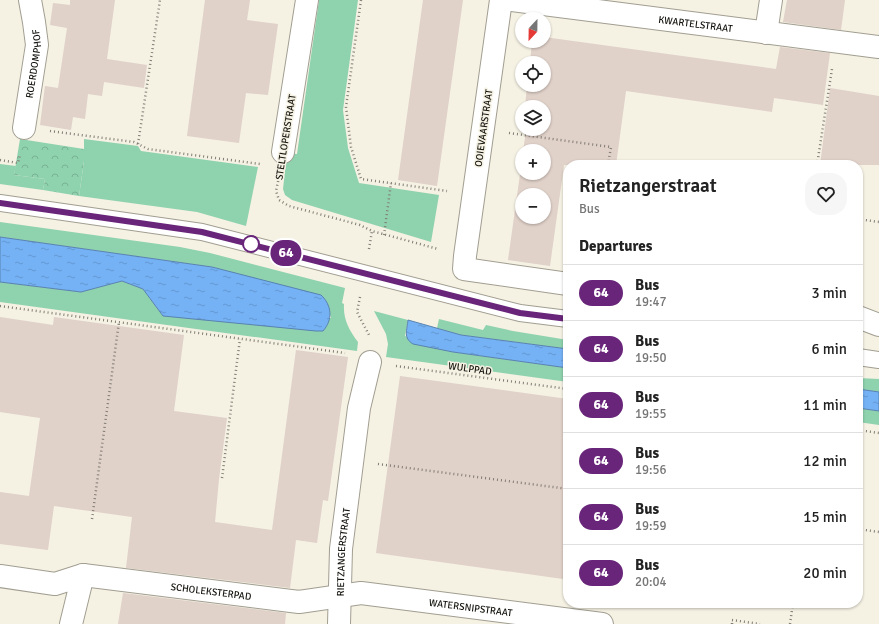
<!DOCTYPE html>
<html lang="en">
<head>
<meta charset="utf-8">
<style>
  :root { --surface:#fff; --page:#f6f6f6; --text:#222; --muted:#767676; --line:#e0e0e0 }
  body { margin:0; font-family:Signika,sans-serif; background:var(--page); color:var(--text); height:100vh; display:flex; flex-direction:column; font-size:15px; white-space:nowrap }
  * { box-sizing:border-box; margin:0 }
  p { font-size:13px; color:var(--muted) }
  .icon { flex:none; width:22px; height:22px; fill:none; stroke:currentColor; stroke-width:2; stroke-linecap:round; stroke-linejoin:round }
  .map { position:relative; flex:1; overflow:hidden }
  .panel { position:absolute; left:563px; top:160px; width:300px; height:448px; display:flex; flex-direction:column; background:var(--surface); border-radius:16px; box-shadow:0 1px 3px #0004 }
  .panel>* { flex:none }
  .badge { padding:0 8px; border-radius:13px; font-size:14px; line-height:26px }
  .needle { width:26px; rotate:202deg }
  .buttons { position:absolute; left:515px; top:12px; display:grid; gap:8px }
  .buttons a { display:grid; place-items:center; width:36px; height:36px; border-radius:50%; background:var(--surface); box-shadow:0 1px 3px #0004; font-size:20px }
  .map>.badge { position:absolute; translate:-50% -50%; box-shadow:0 0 0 2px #fff }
  h2 { padding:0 16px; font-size:15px; line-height:36px }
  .round { display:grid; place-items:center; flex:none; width:42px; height:42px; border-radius:16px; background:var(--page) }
  .overview { display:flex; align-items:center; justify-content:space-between; height:68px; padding:0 16px }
  h1 { font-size:19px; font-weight:600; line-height:30px }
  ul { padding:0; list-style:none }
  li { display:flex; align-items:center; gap:12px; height:56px; padding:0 16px; border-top:1px solid var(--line) }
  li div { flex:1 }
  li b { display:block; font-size:15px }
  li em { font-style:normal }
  li .badge { min-width:44px; font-weight:700; text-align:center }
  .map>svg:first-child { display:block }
  .grass { fill:#8fd2ae }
  .park { fill:url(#park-crowns) }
  .water { fill:url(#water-ripples); stroke:#5882b0 }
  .building { fill:#e0d1c9; fill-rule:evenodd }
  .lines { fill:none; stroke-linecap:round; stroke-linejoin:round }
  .service-casing { stroke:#a19e91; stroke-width:18 }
  .minor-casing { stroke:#a19e91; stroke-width:24 }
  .path { stroke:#807d74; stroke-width:2.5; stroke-dasharray:1 3; stroke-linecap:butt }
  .service { stroke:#fff; stroke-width:16 }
  .minor { stroke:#fff; stroke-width:22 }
  .line-casing { stroke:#fff; stroke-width:9 }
  .line { stroke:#68257a; stroke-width:6 }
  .stop-dot { fill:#fff; stroke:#68257a; stroke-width:2 }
  .labels { text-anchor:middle; stroke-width:3; stroke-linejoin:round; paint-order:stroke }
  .street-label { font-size:10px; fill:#14130e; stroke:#f5f1e3 }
</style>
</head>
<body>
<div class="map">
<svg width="879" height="624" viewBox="0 0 879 624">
  <defs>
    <pattern id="park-crowns" width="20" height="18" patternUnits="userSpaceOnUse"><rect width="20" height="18" fill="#8fd2ae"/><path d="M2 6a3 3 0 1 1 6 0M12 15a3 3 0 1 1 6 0" fill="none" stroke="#7ab394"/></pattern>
    <pattern id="water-ripples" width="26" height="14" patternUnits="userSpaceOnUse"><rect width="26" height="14" fill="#75b2f5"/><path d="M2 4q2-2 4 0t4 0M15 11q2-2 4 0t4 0" fill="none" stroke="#6498d1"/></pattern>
  </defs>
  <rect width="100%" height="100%" fill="#f5f1e3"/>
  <!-- grass -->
  <path class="grass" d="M 319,0 L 358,0 L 343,110 L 348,148 L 359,183 L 439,195 L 431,242 L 292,200 L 285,195 L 283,189 L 287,153 L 297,154 Z
    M 84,139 L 138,146 L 141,151 L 258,167 L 246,226 L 197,212 L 79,196 L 84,161 Z
    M 0,164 L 16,166 L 14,175 L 45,179 L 43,190 L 0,184 Z
    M 0,222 L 180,247 L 210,253 L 345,288 L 342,303 L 344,304 C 343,319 349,330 358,342 L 357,351 L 0,302 L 0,282 L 81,292 L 122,281 L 143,289 L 163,316 L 331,318 L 325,299 L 212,267 L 0,237 Z
    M 374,311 L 408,320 L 405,336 L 453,352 L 568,368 L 568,382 L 386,357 L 388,344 L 386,334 Z
    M 439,319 L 483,330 L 486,325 L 513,331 L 568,340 L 568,349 L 461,335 L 437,328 Z
    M 858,378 L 879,379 L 879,392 L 858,389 Z
    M 858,408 L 879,411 L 879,425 L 858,422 Z"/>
  <!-- park -->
  <path class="park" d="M 20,139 L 84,149 L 84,161 L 79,196 L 43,190 L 45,179 L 14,175 Z"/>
  <!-- water -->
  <path class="water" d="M 0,237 L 212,267 L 321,295 C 332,305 333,320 323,331 L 316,331 L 163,316 L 143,289 L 122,281 L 81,292 L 0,282 Z
    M 408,320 L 461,335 L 568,349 L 568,368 L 453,352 L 413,344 C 403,338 407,330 408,320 Z
    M 858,389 L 879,392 L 879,411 L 858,408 Z"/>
  <!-- building -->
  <path class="building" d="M 70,0 L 115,0 L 107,59 L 147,65 L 144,88 L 104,82 L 102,96 L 88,94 L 85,119 L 73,117 L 71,130 L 40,125 L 45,86 L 58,88 L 67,28 L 50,25 L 53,3 L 70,5 Z
    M 205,0 L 250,0 L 247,20 L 278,24 L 268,95 L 246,93 L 239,143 L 187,136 Z
    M 423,0 L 463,0 L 437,186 L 398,180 Z
    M 787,0 L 845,0 L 841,30 L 783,22 Z
    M 544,37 L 776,69 L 780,47 L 830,53 L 823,105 L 774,98 L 772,112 L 626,91 L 616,165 L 564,165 L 550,266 L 508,260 L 522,160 L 522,173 L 544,173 L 544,151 L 523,151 L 526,131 L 522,131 L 522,129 L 544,129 L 544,107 L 525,107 L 527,85 L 544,85 L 544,63 L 530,63 L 532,41 L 544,41 ZM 522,195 L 544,195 L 544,217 L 522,217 Z
    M 830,88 L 879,96 L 879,165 L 820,165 Z
    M 0,317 L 53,325 L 54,317 L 184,335 L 174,411 L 227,418 L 219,479 L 215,522 L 272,530 L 296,350 L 348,357 L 328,501 L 323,500 L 317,543 L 296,540 L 290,588 L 126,568 L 132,517 L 54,506 L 48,550 L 0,544 L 0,492 L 29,496 L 40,418 L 0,412 Z
    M 400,376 L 568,399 L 568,542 L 563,579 L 376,553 Z
    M 123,593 L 286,613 L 285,624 L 118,624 Z"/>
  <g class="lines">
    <!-- service casing -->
    <g class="service-casing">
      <path id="service" d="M 0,203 L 202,232 L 520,313 L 568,319
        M 858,357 L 879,360"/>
    </g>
    <!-- minor casing -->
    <g class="minor-casing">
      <g id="minor">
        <path d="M 501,0 L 465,256 L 464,269 L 568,284"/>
        <path id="s1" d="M 512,0 L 879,47"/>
        <path d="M 766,33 L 771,0"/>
        <path id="s2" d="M 24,128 L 37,45 L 34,22 L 30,0"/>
        <path d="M 283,152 L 307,0"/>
        <path d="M 858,317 L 879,325"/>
        <path id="s3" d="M 83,575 L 299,602 L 361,593 L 602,624"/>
        <path d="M 0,576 L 55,584 L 83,575 L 71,624"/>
        <path id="s4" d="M 339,624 L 341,549 L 359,408 L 370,362"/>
      </g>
    </g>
    <!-- path -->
    <path class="path" d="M 361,0 L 346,107 L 351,147 L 361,179 L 447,191
      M 50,131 L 134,142 L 148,149 L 260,164
      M 509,133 L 611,147 L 608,165
      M 138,144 L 160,0
      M 0,160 L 18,163 L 20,154
      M 609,161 L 638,165
      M 817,165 L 832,69
      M 279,177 L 276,191 L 279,200 L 289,206 L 360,225 L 372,231 L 438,249
      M 858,219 L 879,222
      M 384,235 L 391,183
      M 369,249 L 372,231
      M 360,297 L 357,312 L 369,335
      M 0,306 L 345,353
      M 396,366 L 568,389
      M 858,430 L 879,433
      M 378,464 L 568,489
      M 222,478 L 240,339
      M 92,519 L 119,322
      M 858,529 L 879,532
      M 568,565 L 565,586 L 568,588
      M 732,624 L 732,620 L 760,624
      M 790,624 L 793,603"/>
    <!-- service -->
    <use href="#service" class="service"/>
    <!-- minor -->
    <use href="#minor" class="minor"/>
  </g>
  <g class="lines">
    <!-- line casing -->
    <g class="line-casing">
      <path id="line" d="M 0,203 L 202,232 L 520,313 L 568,319"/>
    </g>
    <!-- line -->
    <use href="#line" class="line"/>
  </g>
  <!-- markers -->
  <circle class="stop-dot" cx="251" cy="244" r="8"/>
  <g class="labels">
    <!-- street labels -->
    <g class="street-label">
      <text dy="4" stroke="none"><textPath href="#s1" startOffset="185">KWARTELSTRAAT</textPath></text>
      <text dy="4" stroke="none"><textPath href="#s2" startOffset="65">ROERDOMPHOF</textPath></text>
      <text transform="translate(483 128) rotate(-82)" y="4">OOIEVAARSTRAAT</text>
      <text transform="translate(285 137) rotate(-81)" y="4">STELTLOPERSTRAAT</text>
      <text transform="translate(470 368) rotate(8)" y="4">WULPPAD</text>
      <text dy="4" stroke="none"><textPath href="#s4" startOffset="72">RIETZANGERSTRAAT</textPath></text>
      <text dy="4" stroke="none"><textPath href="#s3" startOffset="129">SCHOLEKSTERPAD</textPath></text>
      <text dy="4" stroke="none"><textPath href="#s3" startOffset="391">WATERSNIPSTRAAT</textPath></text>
    </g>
  </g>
</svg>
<div class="buttons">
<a><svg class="needle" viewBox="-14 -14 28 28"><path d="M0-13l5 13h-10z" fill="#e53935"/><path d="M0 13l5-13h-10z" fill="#767676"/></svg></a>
<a><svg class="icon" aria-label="locate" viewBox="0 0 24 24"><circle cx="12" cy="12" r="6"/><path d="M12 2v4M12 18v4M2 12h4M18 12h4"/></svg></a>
<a><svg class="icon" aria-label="layers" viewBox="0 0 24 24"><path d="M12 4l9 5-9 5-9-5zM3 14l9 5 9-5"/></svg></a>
<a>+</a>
<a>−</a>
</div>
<b class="badge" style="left:286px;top:253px;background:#68257a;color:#fff">64</b>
<section class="panel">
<div class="overview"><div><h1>Rietzangerstraat</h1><p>Bus</p></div><a class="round"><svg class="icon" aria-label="heart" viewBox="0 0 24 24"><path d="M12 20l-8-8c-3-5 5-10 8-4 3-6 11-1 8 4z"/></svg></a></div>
<h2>Departures</h2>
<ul>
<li><span class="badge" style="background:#68257a;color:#fff">64</span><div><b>Bus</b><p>19:47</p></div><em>3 min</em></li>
<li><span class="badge" style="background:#68257a;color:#fff">64</span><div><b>Bus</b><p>19:50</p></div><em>6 min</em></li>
<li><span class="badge" style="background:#68257a;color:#fff">64</span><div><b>Bus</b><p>19:55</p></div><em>11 min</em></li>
<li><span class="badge" style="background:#68257a;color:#fff">64</span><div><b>Bus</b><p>19:56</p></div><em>12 min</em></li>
<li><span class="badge" style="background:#68257a;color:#fff">64</span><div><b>Bus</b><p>19:59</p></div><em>15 min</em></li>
<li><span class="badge" style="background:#68257a;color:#fff">64</span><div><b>Bus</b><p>20:04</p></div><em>20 min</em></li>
</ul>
</section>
</div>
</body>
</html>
